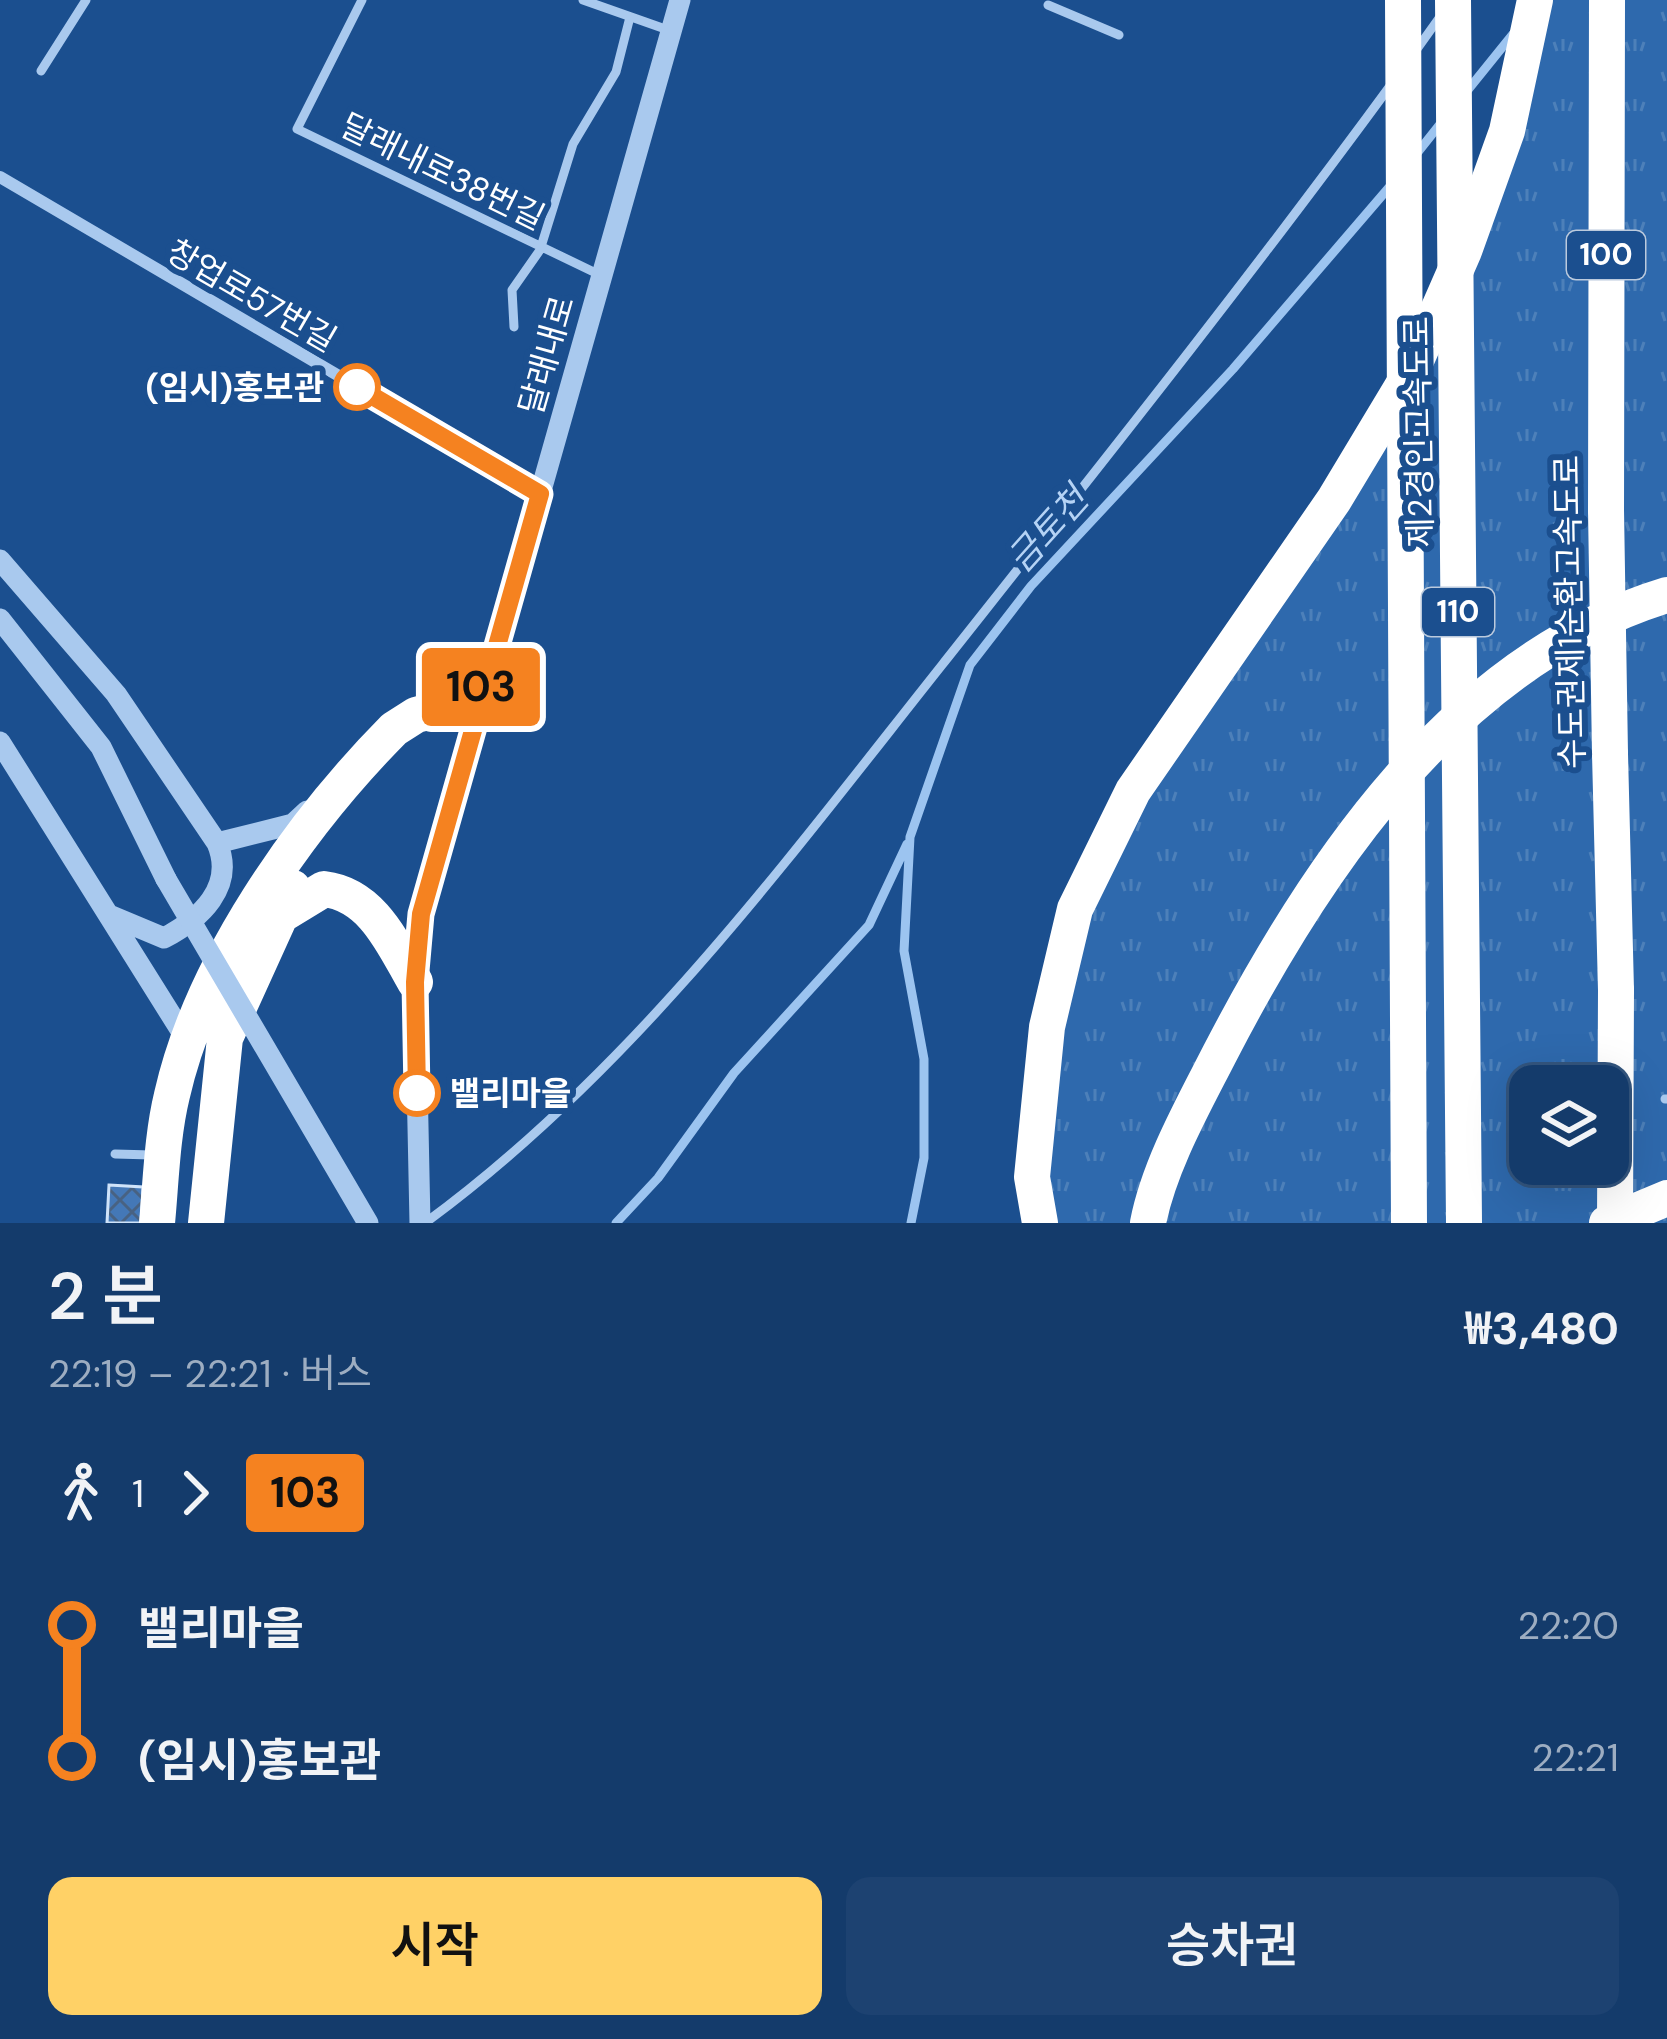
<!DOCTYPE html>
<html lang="ko">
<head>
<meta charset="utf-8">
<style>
  :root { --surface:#143b6b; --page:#1d4271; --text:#f1f3f6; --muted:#9dadc1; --line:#33557e; --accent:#ffd166 }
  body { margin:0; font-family:"DM Sans","Noto Sans KR",sans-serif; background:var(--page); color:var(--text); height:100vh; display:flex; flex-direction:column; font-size:45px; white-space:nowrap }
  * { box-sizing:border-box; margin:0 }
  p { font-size:39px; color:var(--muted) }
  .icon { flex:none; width:66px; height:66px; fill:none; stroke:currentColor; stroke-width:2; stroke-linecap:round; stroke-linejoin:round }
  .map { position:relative; height:1223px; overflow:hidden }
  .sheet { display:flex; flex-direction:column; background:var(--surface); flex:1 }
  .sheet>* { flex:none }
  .badge { padding:0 24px; border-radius:9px; font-size:42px; line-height:78px }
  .tools { position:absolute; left:1509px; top:1065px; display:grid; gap:24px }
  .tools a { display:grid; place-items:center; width:120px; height:120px; border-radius:24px; background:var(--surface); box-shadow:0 12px 48px #0002,0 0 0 3px var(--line); font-size:60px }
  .map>.badge { position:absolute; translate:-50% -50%; box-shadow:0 0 0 6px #fff }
  .legs { display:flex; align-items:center; gap:18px; height:132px; padding:0 48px; font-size:39px }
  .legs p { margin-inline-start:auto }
  .summary { display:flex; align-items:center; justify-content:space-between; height:204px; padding:0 48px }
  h1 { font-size:66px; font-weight:600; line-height:90px }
  .button { display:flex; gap:24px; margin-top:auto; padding:24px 48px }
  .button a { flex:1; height:138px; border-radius:24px; background:var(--accent); color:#111; font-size:48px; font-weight:600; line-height:138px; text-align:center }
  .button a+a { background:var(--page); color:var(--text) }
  ul { padding:0 48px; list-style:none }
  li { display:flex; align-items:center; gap:42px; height:132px; font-size:45px }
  li i { display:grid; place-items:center; width:18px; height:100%; margin:0 15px; background:currentColor }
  li i::after { content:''; width:30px; height:30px; margin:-15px; border:9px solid; border-radius:50%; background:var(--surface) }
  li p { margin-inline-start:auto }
  li:first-child i { background:linear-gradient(#0000 50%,currentColor 0) }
  li:last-child i { background:linear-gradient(currentColor 50%,#0000 0) }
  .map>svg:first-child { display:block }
  .grass { fill:url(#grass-tufts); fill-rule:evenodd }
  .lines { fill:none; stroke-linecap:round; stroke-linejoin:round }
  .stream { stroke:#9cc4f0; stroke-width:9 }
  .building { fill:url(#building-cross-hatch); stroke:#cfe3fa; stroke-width:3 }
  .service { stroke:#a9c9ee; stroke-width:9 }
  .minor { stroke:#a9c9ee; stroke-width:12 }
  .tertiary { stroke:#a9c9ee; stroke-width:21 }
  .motorway { stroke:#fff; stroke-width:36 }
  .tertiary-bridge { stroke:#a9c9ee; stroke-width:21 }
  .motorway-bridge { stroke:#fff; stroke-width:36 }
  .line-1-casing { stroke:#fff; stroke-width:27 }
  .line-1 { stroke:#f58220; stroke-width:18 }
  .stop-1-dot { fill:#fff; stroke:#f58220; stroke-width:6 }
  .labels { text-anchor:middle; stroke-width:12; stroke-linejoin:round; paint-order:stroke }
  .shield { fill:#1b4f8f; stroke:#bbcadd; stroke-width:3 }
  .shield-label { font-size:30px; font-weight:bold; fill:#fff }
  .street-label { font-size:33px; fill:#fff; stroke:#1b4f8f }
  .stop-label { font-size:33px; font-weight:bold; fill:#fff; stroke:#1b4f8f; text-anchor:end }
  .water-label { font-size:36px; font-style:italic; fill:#b5d3f5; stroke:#1b4f8f }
</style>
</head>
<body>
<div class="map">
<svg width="1667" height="1223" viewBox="0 0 1667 1223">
  <defs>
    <pattern id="grass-tufts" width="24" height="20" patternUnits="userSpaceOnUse" patternTransform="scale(3)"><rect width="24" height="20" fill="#2e69ad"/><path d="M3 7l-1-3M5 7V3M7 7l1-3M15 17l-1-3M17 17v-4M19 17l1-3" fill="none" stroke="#4d80b9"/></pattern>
    <pattern id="building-cross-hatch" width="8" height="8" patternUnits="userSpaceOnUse" patternTransform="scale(3)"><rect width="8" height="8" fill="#4478b7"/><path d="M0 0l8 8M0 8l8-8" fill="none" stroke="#486282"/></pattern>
  </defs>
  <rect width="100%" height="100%" fill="#1b4f8f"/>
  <!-- grass -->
  <path class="grass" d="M 1535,0 L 1667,0 L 1667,1223 L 1040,1223 L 1075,909 L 1411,372 ZM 1530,1086 L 1608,1086 L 1608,1164 L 1530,1164 Z"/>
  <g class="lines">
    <!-- stream -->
    <path class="stream" d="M 1467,91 L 1513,34
      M 1414,157 L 1441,123
      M 616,1223 L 658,1178 L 734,1073 L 869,925 L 907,844
      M 911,1223 L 924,1158 L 924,1059 L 904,951 L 910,837 L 970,665 L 1031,586 L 1233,369 L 1392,184"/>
  </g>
  <!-- building -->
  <path class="building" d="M 109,1185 L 143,1187 L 141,1223 L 107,1223 Z"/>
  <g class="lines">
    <!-- service -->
    <path class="service" d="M 362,0 L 297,129 L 600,275
      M 583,0 L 671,31
      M 1048,5 L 1119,35
      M 1417,49 L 1442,14
      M 41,71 L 86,0
      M 514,327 L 512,290 L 540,250 L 573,144 L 616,72 L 630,17
      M 1665,1099 L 1667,1099
      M 115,1154 L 152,1155
      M 425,1223 C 631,1072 784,864 942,665 C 1094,473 1248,280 1393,82"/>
    <!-- minor -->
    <path class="minor" d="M 0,177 L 540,494"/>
    <!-- tertiary -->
    <path class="tertiary" d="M 0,560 L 116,694 L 217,843 L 293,824 L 307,811
      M 0,619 L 101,747 L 166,879
      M 0,742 L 188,1042
      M 109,915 L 164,938 C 200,919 236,887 217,843
      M 420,1223 L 415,982 L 421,914 L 680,0"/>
    <!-- motorway -->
    <path class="motorway" d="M 1606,510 L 1607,0
      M 1610,754 L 1616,990
      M 278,917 L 324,889 C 373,895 393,944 415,982
      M 157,1223 C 161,1181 162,1136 172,1095 C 202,963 300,824 394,729 L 416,715 L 477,699
      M 206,1223 L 225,1038 L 293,888
      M 1040,1223 L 1032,1177 L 1047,1027 L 1075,909 L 1133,791 L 1334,500 L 1411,372 L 1464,251 L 1507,131 L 1535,0
      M 1148,1223 C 1159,1166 1193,1106 1219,1055 C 1316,867 1454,660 1667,595
      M 1607,1223 L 1667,1198"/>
    <!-- tertiary-bridge -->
    <path class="tertiary-bridge" d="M 166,879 L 368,1223"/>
    <!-- motorway-bridge -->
    <path class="motorway-bridge" d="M 1403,0 L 1409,1223
      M 1453,0 L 1464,1223
      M 1606,510 L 1610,754
      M 1615,1223 L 1616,990"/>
  </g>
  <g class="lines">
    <!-- line-1 casing -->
    <g class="line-1-casing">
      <path id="line-1" d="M 357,387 L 540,494 L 421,914 L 415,982 L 417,1093"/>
    </g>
    <!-- line-1 -->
    <use href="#line-1" class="line-1"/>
  </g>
  <!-- markers -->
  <g class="stop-1-dot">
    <circle cx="357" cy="387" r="21"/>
    <circle cx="417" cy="1093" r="21"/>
  </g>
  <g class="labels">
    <!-- shield labels -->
    <g class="shield">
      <rect x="1567" y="231" width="78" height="48" rx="9"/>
      <rect x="1422" y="588" width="72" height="48" rx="9"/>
    </g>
    <g class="shield-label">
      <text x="1606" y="265">100</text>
      <text x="1458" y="622">110</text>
    </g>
    <!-- street labels -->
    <g class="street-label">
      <text transform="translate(443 171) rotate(26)" y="12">달래내로38번길</text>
      <text transform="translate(252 295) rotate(30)" y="12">창업로57번길</text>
      <text transform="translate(546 355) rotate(-74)" y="12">달래내로</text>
      <text transform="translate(1418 432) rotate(-91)" y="12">제2경인고속도로</text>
      <text transform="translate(1569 612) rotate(-91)" y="12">수도권제1순환고속도로</text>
    </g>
    <!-- stop labels -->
    <g class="stop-label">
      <text x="324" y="399">(임시)홍보관</text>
      <text x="450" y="1105" text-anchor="start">밸리마을</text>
    </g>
    <!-- water labels -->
    <g class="water-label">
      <text transform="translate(1047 529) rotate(-48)" y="13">금토천</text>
    </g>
  </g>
</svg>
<div class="tools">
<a><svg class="icon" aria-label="layers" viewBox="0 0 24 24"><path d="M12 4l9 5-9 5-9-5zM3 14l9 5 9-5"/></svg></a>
</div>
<b class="badge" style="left:481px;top:687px;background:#f58220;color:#111">103</b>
</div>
<section class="sheet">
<div class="summary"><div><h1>2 분</h1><p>22:19 – 22:21 · 버스</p></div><b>₩3,480</b></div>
<div class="legs"><svg class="icon" aria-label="walk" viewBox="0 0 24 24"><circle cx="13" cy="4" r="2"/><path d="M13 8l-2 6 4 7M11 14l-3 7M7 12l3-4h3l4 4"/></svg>1<svg class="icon" aria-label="forward" viewBox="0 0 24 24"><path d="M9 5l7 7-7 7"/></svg><b class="badge" style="background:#f58220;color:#111">103</b></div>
<ul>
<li><i style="color:#f58220"></i><b>밸리마을</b><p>22:20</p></li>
<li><i style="color:#f58220"></i><b>(임시)홍보관</b><p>22:21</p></li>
</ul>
<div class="button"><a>시작</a><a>승차권</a></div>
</section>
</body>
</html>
